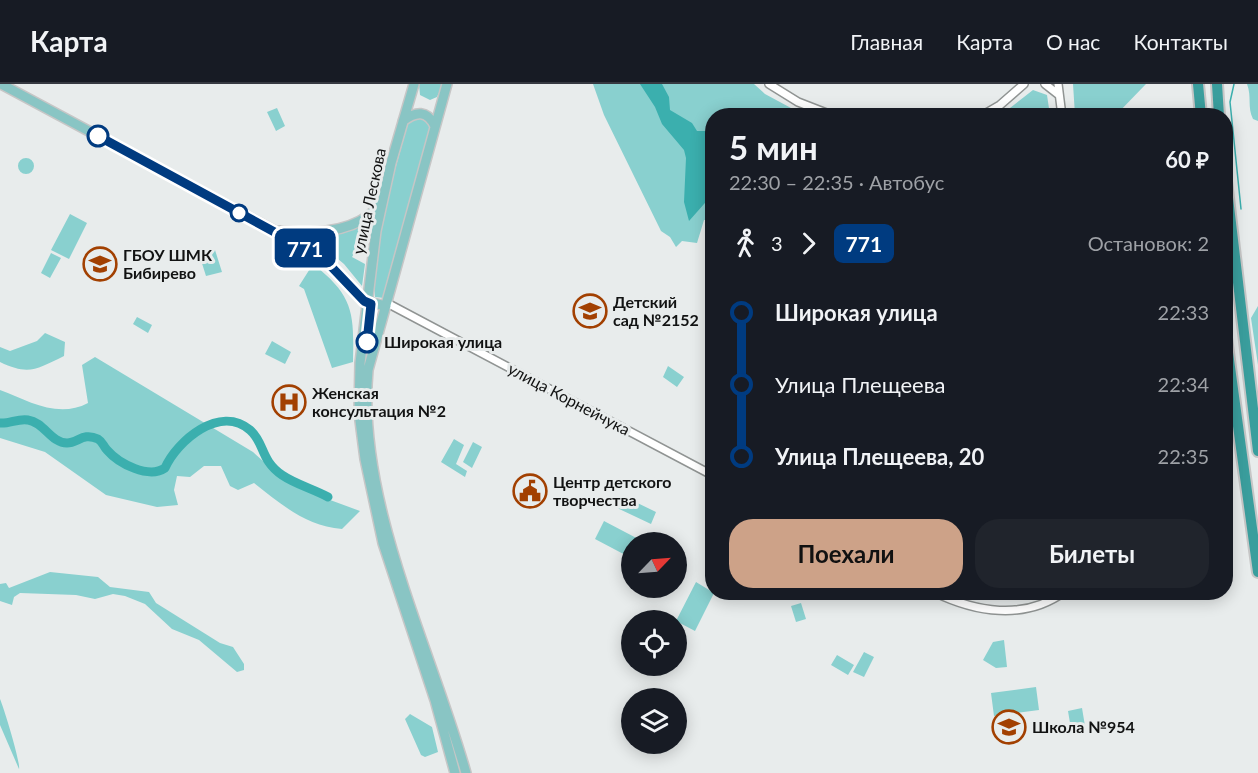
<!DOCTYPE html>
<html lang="ru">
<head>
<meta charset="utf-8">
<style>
  :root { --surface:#171b24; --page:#20242c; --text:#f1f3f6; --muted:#9ea1a6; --line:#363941; --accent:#cda288 }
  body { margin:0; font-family:Lato,sans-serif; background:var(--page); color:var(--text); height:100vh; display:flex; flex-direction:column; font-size:22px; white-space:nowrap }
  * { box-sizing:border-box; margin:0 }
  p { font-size:20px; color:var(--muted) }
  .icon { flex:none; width:33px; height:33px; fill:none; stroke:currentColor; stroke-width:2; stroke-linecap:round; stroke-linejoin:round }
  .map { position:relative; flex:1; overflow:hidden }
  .details { position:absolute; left:705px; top:24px; width:528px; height:492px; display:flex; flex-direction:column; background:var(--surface); border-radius:24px; box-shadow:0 3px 15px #0003 }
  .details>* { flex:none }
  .badge { padding:0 12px; border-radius:9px; font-size:21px; line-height:39px }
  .needle { width:39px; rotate:65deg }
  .controls { position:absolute; left:621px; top:448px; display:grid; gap:12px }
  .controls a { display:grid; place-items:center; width:66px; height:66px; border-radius:50%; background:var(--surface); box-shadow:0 3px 15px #0003; font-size:30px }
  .map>.badge { position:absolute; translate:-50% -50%; box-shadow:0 0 0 3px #fff }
  .legs { display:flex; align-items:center; gap:9px; height:66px; padding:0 24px; font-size:20px }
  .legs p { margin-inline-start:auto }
  .overview { display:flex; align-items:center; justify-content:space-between; height:102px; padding:0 24px }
  h1 { font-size:33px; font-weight:700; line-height:45px }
  .action { display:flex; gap:12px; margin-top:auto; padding:12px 24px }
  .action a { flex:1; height:69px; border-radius:24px; background:var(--accent); color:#111; font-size:24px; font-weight:700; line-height:69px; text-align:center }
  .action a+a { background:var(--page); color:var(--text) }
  ul { padding:0 24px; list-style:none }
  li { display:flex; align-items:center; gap:21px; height:72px; font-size:22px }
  li i { display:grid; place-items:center; width:9px; height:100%; margin:0 8px; background:currentColor }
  li i::after { content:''; width:15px; height:15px; margin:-8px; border:4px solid; border-radius:50%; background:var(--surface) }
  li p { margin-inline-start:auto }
  li:first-child i { background:linear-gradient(#0000 50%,currentColor 0) }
  li:last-child i { background:linear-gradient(currentColor 50%,#0000 0) }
  header { display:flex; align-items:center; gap:36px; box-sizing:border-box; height:84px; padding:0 30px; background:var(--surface); border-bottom:2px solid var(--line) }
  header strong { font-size:28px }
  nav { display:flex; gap:33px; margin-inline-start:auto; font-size:21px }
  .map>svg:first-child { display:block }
  .green { fill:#89d0cf }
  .water { fill:#3bafae }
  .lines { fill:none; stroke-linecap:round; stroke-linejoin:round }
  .stream { stroke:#3bafae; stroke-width:1.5 }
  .river { stroke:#3bafae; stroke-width:9 }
  .minor-casing { stroke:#909493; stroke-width:10 }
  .major-casing { stroke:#c6c6c6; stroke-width:12 }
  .highway-casing { stroke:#c6c6c6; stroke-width:14 }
  .minor { stroke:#fff; stroke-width:7 }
  .major { stroke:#89c5c4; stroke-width:9 }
  .highway { stroke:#3a9e9d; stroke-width:10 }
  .line-1-casing { stroke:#fff; stroke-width:14 }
  .line-1 { stroke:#003b80; stroke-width:9 }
  .stop-1-dot { fill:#fff; stroke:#003b80; stroke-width:3 }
  .labels { text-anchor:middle; stroke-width:6; stroke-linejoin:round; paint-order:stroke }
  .street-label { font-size:16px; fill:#121313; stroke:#e8ecec }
  .poi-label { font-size:16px; font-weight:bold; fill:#121313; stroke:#e8ecec; text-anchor:start }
  .stop-label { font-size:16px; font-weight:bold; fill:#121313; stroke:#e8ecec; text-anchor:start }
</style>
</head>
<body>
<header>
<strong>Карта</strong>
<nav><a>Главная</a><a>Карта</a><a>О нас</a><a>Контакты</a></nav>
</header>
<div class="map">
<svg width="1258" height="689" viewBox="0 0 1258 689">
  <rect width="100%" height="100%" fill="#e8ecec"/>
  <!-- green -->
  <path class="green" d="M 419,0 L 443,0 L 437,13 L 430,16 L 420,11 Z
    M 593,0 L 754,0 L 765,10 L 804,31 L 712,32 L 712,136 L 704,136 L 697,159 L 682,157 L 676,163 L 670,153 L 661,147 L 604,31 Z
    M 1073,0 L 1146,0 L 1115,32 L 1075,31 Z
    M 1247,0 L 1258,0 L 1258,37 L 1253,35 C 1247,23 1252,13 1247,0 Z
    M 1033,6 L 1047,11 L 1050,31 L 1001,31 Z
    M 277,24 L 285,42 L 276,47 L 267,28 Z
    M 421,32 L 432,44 L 384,214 L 375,213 C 370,166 396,83 409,36 Z
    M18 82a8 8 0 1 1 16 0a8 8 0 1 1-16 0Z
    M 70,130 L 87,139 L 69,175 L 51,166 Z
    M 370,137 L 371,141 L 352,173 L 365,180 L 362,202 L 344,180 L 320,160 L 323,154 L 350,146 Z
    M 215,166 L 222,188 L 206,192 L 199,170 Z
    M 51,169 L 61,174 L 50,194 L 41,189 Z
    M 313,180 C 354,212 354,229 353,278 L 332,284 L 304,205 L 299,202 Z
    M 1258,222 L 1258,281 L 1251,234 Z
    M 137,233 L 152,241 L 148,249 L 133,240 Z
    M 45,249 L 65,258 L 64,272 C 37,285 29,292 0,278 L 0,263 L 10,267 L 37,257 Z
    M 272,257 L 291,268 L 285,280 L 265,270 Z
    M 95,273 L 253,368 L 282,394 L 322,413 L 360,427 L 342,445 C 306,442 282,421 254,399 L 238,406 L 230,402 L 221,382 L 204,382 L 190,393 L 177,392 L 174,406 L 178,421 L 157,423 L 106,411 L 45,368 L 0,354 L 0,306 C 29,317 58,335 88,319 L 82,281 Z
    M 668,282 L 684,293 L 677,303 L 663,293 Z
    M 454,355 L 464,361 L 456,380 L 467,387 L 465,393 L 441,378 Z
    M 473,358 L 482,363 L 472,384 L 463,378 Z
    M 621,411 L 656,428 L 651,440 L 615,423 Z
    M 604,437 L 644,458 L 632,459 L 631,474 L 595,455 Z
    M 50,488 L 98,493 L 110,503 L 149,508 L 156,519 L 220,559 L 233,563 L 244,580 L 244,586 L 237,588 L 199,556 L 172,545 L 145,520 L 125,512 L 113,510 L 95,515 L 76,511 L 20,509 L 14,513 L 12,521 L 0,517 L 0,500 L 6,499 L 9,504 Z
    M 696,498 L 714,509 L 695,547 L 676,537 Z
    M 801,519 L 806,535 L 796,538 L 791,522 Z
    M 1004,556 L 1007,583 L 996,584 L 983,576 L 993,558 Z
    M 864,568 L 874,573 L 864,593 L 853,588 Z
    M 837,571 L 854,581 L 848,591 L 831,581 Z
    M 1036,603 L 1039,626 L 994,632 L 991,609 Z
    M 0,615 C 4,624 21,680 19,685 L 0,641 Z
    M 1082,624 L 1086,648 L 1072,651 L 1068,627 Z
    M 410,630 L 432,643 L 438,668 L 425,673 L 421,671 L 405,635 Z"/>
  <!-- water -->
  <path class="water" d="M 640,0 L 662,0 L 669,13 L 670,26 L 692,39 L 697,47 L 712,47 L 712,111 L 689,137 L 684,118 L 686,74 L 684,66 L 662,40 L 655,23 Z"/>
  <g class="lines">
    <!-- stream -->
    <path class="stream" d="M 1234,0 L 1230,18 L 1241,125"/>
    <!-- river -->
    <path class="river" d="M 0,339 C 9,340 19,334 28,336 C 44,338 51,359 67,359 C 78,359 83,348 98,355 C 103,358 103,362 107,366 C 119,380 149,395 165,384 C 177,357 220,320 250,346 C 265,359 260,376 282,391 C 295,400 313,405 328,413"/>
    <!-- minor casing -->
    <g class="minor-casing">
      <path id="minor" d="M 769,0 L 798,18 L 834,32
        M 1045,0 L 1059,11
        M 1058,0 L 1062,32
        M 981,32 L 1000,21 L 1024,0
        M 387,219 L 712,391
        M 934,508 C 975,528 1024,537 1064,508"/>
    </g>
    <!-- major casing -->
    <g class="major-casing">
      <path id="major" d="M 1,0 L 290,155 L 324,175 L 364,217 L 386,222
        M 414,0 L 391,79 L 376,147 L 360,279 L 359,329 L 365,375 L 383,459 L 435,616 L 455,689
        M 447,0 L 368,286 C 356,417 431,564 466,689
        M 403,37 C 416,27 427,26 435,42
        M 280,147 C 313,150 359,149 380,120
        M 317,171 L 315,158 L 323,148"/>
    </g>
    <!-- highway casing -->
    <g class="highway-casing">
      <path id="highway" d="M 1198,0 L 1201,32
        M 1217,0 L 1219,32
        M 1226,97 L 1258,367
        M 1226,254 L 1258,488"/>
    </g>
    <!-- minor -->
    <use href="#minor" class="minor"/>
    <!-- major -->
    <use href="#major" class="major"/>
    <!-- highway -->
    <use href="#highway" class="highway"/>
  </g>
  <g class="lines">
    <!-- line-1 casing -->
    <g class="line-1-casing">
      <path id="line-1" d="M 98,52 L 324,175 L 364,217 L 371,220 L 367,258"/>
    </g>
    <!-- line-1 -->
    <use href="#line-1" class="line-1"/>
  </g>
  <!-- icons -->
  <defs>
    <g id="school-ring" transform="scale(1.725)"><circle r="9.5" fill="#e8ecec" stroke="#a24001" stroke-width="1.5"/><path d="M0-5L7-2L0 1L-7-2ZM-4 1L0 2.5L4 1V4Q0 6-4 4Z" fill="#a24001"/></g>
    <g id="hospital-ring" transform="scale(1.725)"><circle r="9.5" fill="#e8ecec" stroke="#a24001" stroke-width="1.5"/><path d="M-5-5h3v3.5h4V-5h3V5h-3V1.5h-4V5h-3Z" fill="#a24001"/></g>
    <g id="civic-ring" transform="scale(1.725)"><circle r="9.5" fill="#e8ecec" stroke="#a24001" stroke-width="1.5"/><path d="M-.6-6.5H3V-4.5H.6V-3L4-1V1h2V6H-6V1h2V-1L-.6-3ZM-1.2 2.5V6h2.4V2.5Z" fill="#a24001"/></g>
  </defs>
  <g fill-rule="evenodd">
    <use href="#school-ring" x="100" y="180"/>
    <use href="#school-ring" x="590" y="227"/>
    <use href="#hospital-ring" x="289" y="318"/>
    <use href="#civic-ring" x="530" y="407"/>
    <use href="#school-ring" x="1009" y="643"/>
  </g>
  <!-- markers -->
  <g class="stop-1-dot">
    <circle cx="98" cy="52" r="10"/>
    <circle cx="239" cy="129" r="8"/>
    <circle cx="367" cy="258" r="10"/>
  </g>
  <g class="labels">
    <!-- street labels -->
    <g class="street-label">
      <text transform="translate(369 117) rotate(-78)" y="6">улица Лескова</text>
      <text transform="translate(569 315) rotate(28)" y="6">улица Корнейчука</text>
    </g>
    <!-- poi labels -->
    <g class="poi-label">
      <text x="123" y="177">ГБОУ ШМК<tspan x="123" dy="18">Бибирево</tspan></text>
      <text x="613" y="224">Детский<tspan x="613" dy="18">сад №2152</tspan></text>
      <text x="312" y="315">Женская<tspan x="312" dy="18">консультация №2</tspan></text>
      <text x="553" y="404">Центр детского<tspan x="553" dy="18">творчества</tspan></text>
      <text x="1032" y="649">Школа №954</text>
    </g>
    <!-- stop labels -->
    <g class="stop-label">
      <text x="384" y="264">Широкая улица</text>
    </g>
  </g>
</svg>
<div class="controls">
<a><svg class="needle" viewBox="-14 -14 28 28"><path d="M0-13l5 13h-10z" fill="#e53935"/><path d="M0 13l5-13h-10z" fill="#9ea1a6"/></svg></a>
<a><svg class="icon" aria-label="locate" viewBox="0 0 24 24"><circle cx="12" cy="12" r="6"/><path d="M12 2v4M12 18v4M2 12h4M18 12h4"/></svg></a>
<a><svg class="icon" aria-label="layers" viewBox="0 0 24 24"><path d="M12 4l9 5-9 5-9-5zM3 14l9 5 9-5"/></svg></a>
</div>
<b class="badge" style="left:305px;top:164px;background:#003b80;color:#fff">771</b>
<section class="details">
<div class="overview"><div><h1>5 мин</h1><p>22:30 – 22:35 · Автобус</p></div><b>60 ₽</b></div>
<div class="legs"><svg class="icon" aria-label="walk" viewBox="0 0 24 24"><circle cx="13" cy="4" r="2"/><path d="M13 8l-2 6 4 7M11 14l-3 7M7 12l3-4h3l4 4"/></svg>3<svg class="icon" aria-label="forward" viewBox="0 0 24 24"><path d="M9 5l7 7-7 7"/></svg><b class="badge" style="background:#003b80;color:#fff">771</b><p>Остановок: 2</p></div>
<ul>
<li><i style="color:#003b80"></i><b>Широкая улица</b><p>22:33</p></li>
<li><i style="color:#003b80"></i><span>Улица Плещеева</span><p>22:34</p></li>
<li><i style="color:#003b80"></i><b>Улица Плещеева, 20</b><p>22:35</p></li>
</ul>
<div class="action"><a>Поехали</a><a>Билеты</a></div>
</section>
</div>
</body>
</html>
